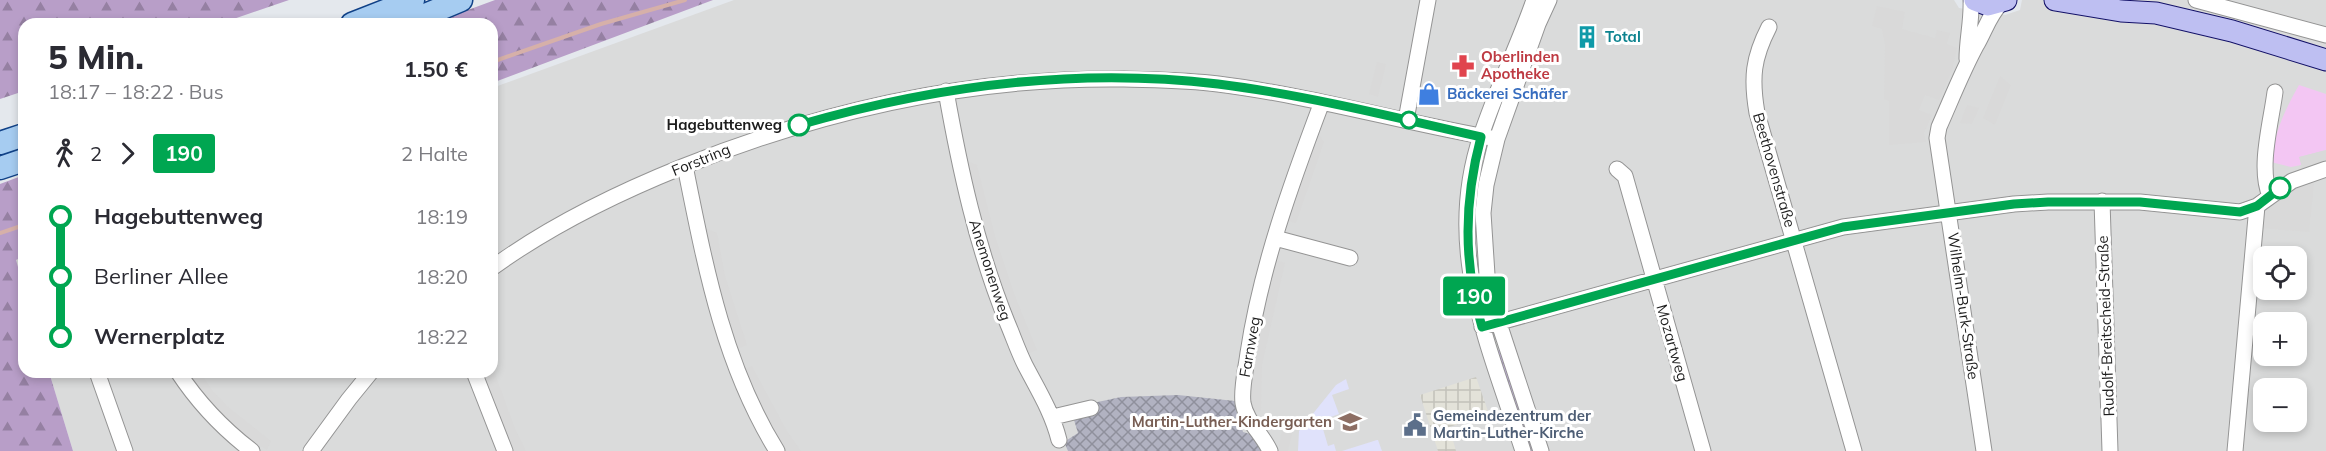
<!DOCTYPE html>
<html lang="de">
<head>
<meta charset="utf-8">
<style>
  :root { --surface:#fff; --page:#f7f7f7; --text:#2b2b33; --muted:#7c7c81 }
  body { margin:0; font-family:Mulish,sans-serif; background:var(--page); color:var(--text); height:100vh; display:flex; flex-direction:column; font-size:22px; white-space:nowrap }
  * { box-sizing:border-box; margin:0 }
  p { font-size:20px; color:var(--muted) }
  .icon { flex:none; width:33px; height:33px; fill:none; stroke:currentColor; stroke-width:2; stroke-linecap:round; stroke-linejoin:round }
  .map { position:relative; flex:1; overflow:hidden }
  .side { position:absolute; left:18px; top:18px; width:480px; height:360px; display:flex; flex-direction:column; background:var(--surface); border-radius:18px; box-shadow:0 3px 9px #0003 }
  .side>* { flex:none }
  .badge { padding:0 12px; border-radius:4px; font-size:21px; line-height:39px }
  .fabs { position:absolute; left:2253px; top:246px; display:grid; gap:12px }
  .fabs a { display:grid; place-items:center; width:54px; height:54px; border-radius:12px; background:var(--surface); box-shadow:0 3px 9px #0003; font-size:30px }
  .map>.badge { position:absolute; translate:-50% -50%; box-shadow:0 0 0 3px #fff }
  .legs { display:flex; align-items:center; gap:9px; height:66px; padding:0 30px; font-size:20px }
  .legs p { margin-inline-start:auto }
  .headline { display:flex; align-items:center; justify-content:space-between; height:102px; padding:0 30px }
  h1 { font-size:33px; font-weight:800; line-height:45px }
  ul { padding:0 30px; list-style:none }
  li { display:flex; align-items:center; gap:21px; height:60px; font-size:22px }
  li i { display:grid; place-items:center; width:9px; height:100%; margin:0 8px; background:currentColor }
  li i::after { content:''; width:15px; height:15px; margin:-8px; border:4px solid; border-radius:50%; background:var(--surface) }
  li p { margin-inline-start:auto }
  li:first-child i { background:linear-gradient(#0000 50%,currentColor 0) }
  li:last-child i { background:linear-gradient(currentColor 50%,#0000 0) }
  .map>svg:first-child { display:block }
  .residential { fill:#dadbdb; fill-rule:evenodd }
  .education { fill:#e0e2fb }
  .construction { fill:url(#construction-cross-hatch) }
  .grass { fill:url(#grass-dots) }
  .forest { fill:url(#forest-firs) }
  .park { fill:#f3c6f3 }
  .parking { fill:#d9d9d9 }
  .plaza { fill:url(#plaza-grid) }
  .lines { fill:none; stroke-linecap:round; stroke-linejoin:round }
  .stream { stroke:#d6b0a9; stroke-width:4 }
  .minor-casing { stroke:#949494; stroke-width:17 }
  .secondary-casing { stroke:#131168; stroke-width:23 }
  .primary-casing { stroke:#104187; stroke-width:25 }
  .minor { stroke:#fff; stroke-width:15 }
  .secondary { stroke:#bebff2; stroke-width:21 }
  .primary { stroke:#a6ccf1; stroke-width:22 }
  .line-1-casing { stroke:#fff; stroke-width:14 }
  .line-1 { stroke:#00a651; stroke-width:9 }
  .stop-1-dot { fill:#fff; stroke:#00a651; stroke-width:3 }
  .labels { text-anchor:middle; stroke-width:6; stroke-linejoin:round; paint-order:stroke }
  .culture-label { font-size:15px; font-weight:bold; fill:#0d838f; stroke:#fff; text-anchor:start }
  .health-label { font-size:15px; font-weight:bold; fill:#be3a42; stroke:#fff; text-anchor:start }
  .shop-label { font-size:15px; font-weight:bold; fill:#366cbe; stroke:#fff; text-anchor:start }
  .stop-label { font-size:15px; font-weight:bold; fill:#1d1d1d; stroke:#fff; text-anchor:end }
  .street-label { font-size:15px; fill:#1d1d1d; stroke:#fff }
  .service-label { font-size:15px; font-weight:bold; fill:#4e5e75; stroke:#fff; text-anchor:start }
  .education-label { font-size:15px; font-weight:bold; fill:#785e54; stroke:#fff; text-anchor:end }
</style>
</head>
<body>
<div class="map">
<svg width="2326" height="451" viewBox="0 0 2326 451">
  <defs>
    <pattern id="construction-cross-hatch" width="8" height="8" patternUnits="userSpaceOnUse" patternTransform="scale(1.5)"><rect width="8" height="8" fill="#b1b2c1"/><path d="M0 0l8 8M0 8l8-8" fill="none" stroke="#8f909c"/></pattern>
    <pattern id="grass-dots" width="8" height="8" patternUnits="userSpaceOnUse" patternTransform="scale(1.5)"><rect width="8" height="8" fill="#c5b0e2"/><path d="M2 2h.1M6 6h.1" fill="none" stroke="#a997c1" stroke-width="1.8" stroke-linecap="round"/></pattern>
    <pattern id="forest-firs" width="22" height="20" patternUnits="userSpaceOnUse" patternTransform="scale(1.5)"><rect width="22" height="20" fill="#b89ec8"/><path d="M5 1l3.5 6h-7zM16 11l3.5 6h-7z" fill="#9580a2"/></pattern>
    <pattern id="plaza-grid" width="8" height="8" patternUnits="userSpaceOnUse" patternTransform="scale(1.5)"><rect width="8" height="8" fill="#e3e2d9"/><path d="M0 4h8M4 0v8" fill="none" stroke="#c2c1ba"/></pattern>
  </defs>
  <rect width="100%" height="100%" fill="#e4e8ed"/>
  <!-- residential -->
  <path class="residential" d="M 734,0 L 1954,0 L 1959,8 L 2005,15 L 2020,10 L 2022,0 L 2326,0 L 2326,451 L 73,451 L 49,372 L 492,372 L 492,88 ZM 2264,256 L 2296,256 L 2296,290 L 2264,290 ZM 2264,322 L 2296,322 L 2296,356 L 2264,356 ZM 2264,388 L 2296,388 L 2296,422 L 2264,422 Z
    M 24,256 L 24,288 L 15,260 Z"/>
  <!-- education -->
  <path class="education" d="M 1346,379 L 1349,389 L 1332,395 L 1339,414 L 1328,418 L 1330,426 L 1323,429 L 1328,446 L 1334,444 L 1336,451 L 1298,451 L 1299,431 L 1336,385 Z
    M 1378,440 L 1382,451 L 1342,451 L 1377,440 Z"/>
  <!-- construction -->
  <path class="construction" d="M 1178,395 L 1235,401 L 1243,432 L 1257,436 L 1263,451 L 1068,451 L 1064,442 L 1078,433 L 1074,420 L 1095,415 L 1093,403 L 1121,397 Z"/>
  <!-- grass -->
  <path class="grass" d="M 1504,348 L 1537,451 L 1528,451 L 1496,351 Z"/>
  <!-- forest -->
  <path class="forest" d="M 0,0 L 289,0 L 219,24 L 24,24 L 24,91 L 0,99 Z
    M 495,0 L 713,0 L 492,83 L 492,24 L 430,24 Z
    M 24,175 L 24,256 L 16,260 L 24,288 L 24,372 L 49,372 L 73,451 L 0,451 L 0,184 Z"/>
  <!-- park -->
  <path class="park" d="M 2299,85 L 2326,94 L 2326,150 L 2300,157 L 2301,165 L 2291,167 L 2271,162 C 2274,133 2285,110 2299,85 Z"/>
  <!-- parking -->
  <path class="parking" d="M 1877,6 L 1905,12 L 1902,29 L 1935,38 L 1937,30 L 1950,33 L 1947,44 L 1957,48 L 1952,70 L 1939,100 L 1925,95 L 1919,110 L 1932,115 L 1924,133 L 1926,142 L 1889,145 L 1889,101 L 1884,99 L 1885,45 L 1882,29 L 1872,26 Z
    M 1483,50 L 1496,53 L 1486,73 L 1476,71 Z
    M 1377,62 L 1386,64 L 1378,97 L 1369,94 Z
    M 2000,76 L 2011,85 L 1995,125 L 1983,118 Z
    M 1967,105 L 1979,108 L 1972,124 L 1960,123 Z
    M 1317,132 L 1324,142 L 1296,223 L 1285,220 Z
    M 2326,150 L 2326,163 L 2303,170 L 2299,157 Z
    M 965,160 L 977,165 L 995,236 L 1015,296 L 1037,350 L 1027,354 L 1005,301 L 987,245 Z
    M 2311,180 L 2314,184 L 2309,232 L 2260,228 L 2262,208 L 2276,197 Z
    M 703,227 L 717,233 L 725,276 L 747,345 L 735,350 Z
    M 1273,259 L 1285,263 L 1262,365 L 1261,411 L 1249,412 L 1249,386 Z
    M 492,365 L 514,426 L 526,451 L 513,451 L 505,434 L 482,372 L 492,372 Z
    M 752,366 L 787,431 L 801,451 L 786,451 L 769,423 L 743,370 Z
    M 187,372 L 200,372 L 212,390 L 227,406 L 271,441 L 267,450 L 238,432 L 215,410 Z
    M 1283,424 L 1294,426 L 1288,451 L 1278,451 Z"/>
  <!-- plaza -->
  <path class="plaza" d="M 1476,377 L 1489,414 L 1449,427 L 1456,451 L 1438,451 L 1420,395 Z"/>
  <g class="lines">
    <!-- stream -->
    <path class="stream" d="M 492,62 L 601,24 L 685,0
      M 0,233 L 24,225"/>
    <!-- minor casing -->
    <g class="minor-casing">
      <path id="minor" d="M 2196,0 L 2326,35
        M 1769,27 C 1753,58 1751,78 1757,113 L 1854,451
        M 1967,59 C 1967,39 1972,20 1971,0
        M 946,91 C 960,170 977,248 1007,322 C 1013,336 1018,351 1025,365 C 1038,390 1052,412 1059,440
        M 1406,120 L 1428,0
        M 685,166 C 705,265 723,364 777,451
        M 1617,169 L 1625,176 L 1703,451
        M 2270,196 C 2258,168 2271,123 2275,92
        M 2102,201 L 2110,451
        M 1275,238 L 1350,258
        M 492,268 C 551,225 615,194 682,167 C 823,110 971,77 1124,79 C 1155,80 1187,80 1218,84 C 1313,96 1404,123 1497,139
        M 1482,327 L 1843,227 L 2014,204 L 2048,202 L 2140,202 L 2240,212 L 2257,206 L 2292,181 L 2326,169
        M 97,372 L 125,451
        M 178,372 C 199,404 222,428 252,451
        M 474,372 L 505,451
        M 1053,417 L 1091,408
        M 311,451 L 349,399 L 371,372
        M 1270,451 C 1263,435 1246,421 1243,403 C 1241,388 1246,369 1248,353 C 1261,267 1291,184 1322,102
        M 1523,451 C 1489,345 1443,249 1481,136 C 1496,90 1518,46 1534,0
        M 1541,451 L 1488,290 L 1483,213 L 1486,185 L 1497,139 L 1538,24 L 1549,0
        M 1984,451 L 1937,138 L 1939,127 C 1951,100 1962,72 1976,46 C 1985,31 1989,15 2002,2
        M 2235,451 L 2257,206"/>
    </g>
    <!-- secondary casing -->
    <g class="secondary-casing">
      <path id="secondary" d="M 1975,0 L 1988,5 L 2006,0
        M 2055,0 L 2121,11 L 2156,13 L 2232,31 L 2326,60"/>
    </g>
    <!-- primary casing -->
    <g class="primary-casing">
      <path id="primary" d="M 352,24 L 413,0
        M 404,24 L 461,0
        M 0,143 L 24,135
        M 0,168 L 24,160"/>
    </g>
    <!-- minor -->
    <use href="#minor" class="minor"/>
    <!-- secondary -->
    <use href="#secondary" class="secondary"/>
    <!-- primary -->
    <use href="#primary" class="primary"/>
  </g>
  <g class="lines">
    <!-- line-1 casing -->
    <g class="line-1-casing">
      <path id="line-1" d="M 799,125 C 934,86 1078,67 1218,84 C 1306,95 1394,117 1481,137 C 1464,201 1463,262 1482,327 L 1843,227 L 2014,204 L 2048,202 L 2140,202 L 2240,212 L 2257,206 L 2280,188"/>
    </g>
    <!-- line-1 -->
    <use href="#line-1" class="line-1"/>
  </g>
  <!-- icons -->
  <defs>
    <g id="building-bare" transform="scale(1.8)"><path d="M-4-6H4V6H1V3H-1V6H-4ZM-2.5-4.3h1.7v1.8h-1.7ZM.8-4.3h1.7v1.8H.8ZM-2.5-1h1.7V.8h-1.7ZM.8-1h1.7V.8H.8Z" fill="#0f9aa8" stroke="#fff" stroke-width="2.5" paint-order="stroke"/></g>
    <g id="pharmacy-bare" transform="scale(1.8)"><path d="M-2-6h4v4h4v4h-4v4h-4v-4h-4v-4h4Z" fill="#e0444e" stroke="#fff" stroke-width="2.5" paint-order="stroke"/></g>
    <g id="shop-bare" transform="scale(1.8)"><path d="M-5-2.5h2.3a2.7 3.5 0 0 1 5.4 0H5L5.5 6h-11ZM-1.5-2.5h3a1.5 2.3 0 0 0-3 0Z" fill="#3f7fe0" stroke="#fff" stroke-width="2.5" paint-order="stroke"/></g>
    <g id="school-bare" transform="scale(1.8)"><path d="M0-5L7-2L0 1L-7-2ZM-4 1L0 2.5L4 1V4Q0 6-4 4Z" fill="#8d6e63" stroke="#fff" stroke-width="2.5" paint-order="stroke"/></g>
    <g id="civic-bare" transform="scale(1.8)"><path d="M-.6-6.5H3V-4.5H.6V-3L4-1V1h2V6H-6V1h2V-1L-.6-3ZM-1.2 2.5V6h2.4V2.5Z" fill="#5c6f8a" stroke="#fff" stroke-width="2.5" paint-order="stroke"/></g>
  </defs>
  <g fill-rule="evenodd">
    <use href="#building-bare" x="1587" y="37"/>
    <use href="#pharmacy-bare" x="1463" y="66"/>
    <use href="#shop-bare" x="1429" y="94"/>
    <use href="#school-bare" x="1350" y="422"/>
    <use href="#civic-bare" x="1415" y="425"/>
  </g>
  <!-- markers -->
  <g class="stop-1-dot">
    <circle cx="1409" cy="120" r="8"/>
    <circle cx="799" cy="125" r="10"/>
    <circle cx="2280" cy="188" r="10"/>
  </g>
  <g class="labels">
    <!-- culture labels -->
    <g class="culture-label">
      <text x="1605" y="42">Total</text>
    </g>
    <!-- health labels -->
    <g class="health-label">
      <text x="1481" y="62">Oberlinden<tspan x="1481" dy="17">Apotheke</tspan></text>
    </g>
    <!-- shop labels -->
    <g class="shop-label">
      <text x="1447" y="99">Bäckerei Schäfer</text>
    </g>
    <!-- stop labels -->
    <g class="stop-label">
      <text x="782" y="130">Hagebuttenweg</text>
    </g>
    <!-- street labels -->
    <g class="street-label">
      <text transform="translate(701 160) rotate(-22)" y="5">Forstring</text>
      <text transform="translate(1774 170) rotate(74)" y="5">Beethovenstraße</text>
      <text transform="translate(990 270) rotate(72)" y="5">Anemonenweg</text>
      <text transform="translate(1963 306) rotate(82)" y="5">Wilhelm-Burk-Straße</text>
      <text transform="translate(2106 326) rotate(-92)" y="5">Rudolf-Breitscheid-Straße</text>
      <text transform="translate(1672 343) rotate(74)" y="5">Mozartweg</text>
      <text transform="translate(1250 347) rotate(-80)" y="5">Farnweg</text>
    </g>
    <!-- service labels -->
    <g class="service-label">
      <text x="1433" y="421">Gemeindezentrum der<tspan x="1433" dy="17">Martin-Luther-Kirche</tspan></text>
    </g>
    <!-- education labels -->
    <g class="education-label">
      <text x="1332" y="427">Martin-Luther-Kindergarten</text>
    </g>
  </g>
</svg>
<div class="fabs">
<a><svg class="icon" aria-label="locate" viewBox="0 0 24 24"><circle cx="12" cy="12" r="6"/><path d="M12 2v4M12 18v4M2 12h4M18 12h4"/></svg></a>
<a>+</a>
<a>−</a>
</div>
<b class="badge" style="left:1474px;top:296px;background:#00a651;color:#fff">190</b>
<section class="side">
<div class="headline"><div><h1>5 Min.</h1><p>18:17 – 18:22 · Bus</p></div><b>1.50 €</b></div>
<div class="legs"><svg class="icon" aria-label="walk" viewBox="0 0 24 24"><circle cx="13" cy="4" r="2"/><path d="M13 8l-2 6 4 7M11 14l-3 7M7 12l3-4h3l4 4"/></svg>2<svg class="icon" aria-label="forward" viewBox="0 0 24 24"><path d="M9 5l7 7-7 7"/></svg><b class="badge" style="background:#00a651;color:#fff">190</b><p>2 Halte</p></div>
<ul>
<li><i style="color:#00a651"></i><b>Hagebuttenweg</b><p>18:19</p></li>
<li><i style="color:#00a651"></i><span>Berliner Allee</span><p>18:20</p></li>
<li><i style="color:#00a651"></i><b>Wernerplatz</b><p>18:22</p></li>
</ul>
</section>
</div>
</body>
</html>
